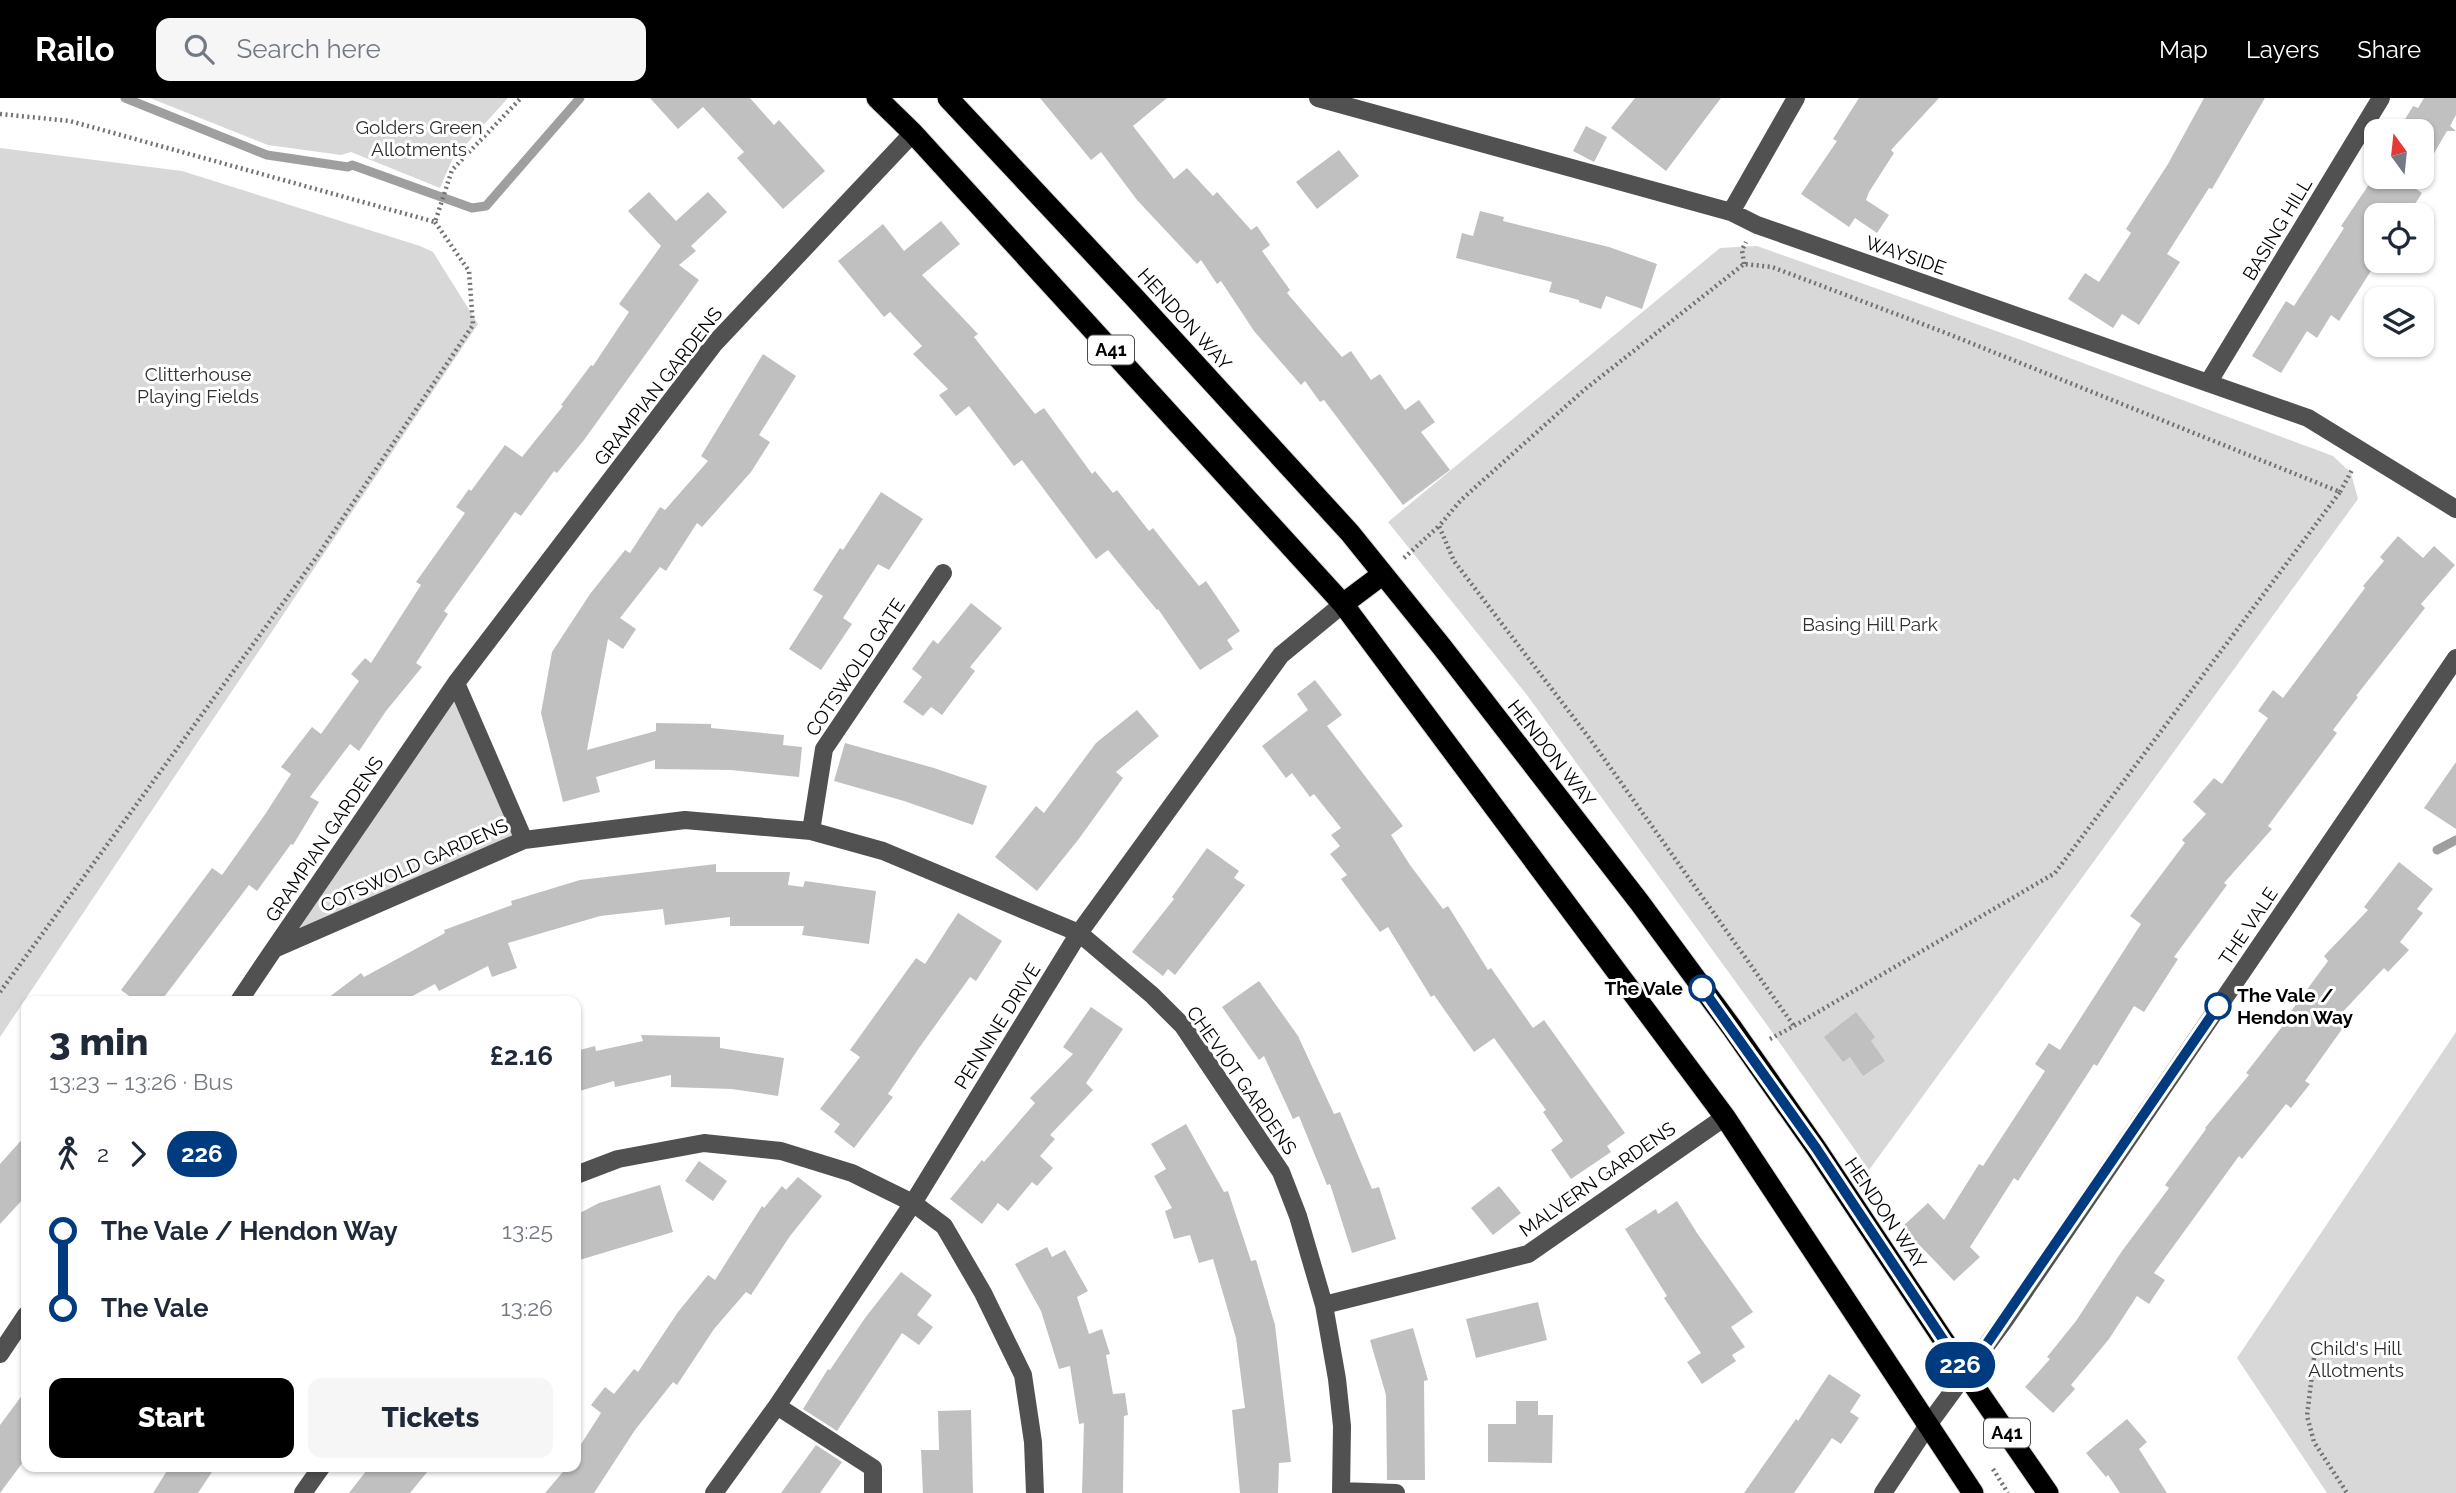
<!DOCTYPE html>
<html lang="en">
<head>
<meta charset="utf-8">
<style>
  :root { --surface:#fff; --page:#f6f6f7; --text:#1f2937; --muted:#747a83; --accent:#000 }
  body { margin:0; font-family:Raleway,sans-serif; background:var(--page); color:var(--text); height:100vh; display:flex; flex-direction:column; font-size:26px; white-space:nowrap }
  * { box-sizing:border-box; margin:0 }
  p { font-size:23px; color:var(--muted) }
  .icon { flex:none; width:38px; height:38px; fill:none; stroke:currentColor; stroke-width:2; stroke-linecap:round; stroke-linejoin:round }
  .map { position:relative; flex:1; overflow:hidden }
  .side { position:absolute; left:21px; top:898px; width:560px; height:476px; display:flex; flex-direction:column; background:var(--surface); border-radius:14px; box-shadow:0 2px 5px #0004 }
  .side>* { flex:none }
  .badge { padding:0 14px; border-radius:23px; font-size:24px; line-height:46px }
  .needle { width:46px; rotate:345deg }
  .buttons { position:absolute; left:2364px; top:21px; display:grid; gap:14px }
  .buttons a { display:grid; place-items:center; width:70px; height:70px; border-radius:14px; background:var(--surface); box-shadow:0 2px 5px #0004; font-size:35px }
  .map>.badge { position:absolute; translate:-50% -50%; box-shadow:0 0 0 4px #fff }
  .legs { display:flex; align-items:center; gap:10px; height:77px; padding:0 28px; font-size:23px }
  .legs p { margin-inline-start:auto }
  .headline { display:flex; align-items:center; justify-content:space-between; height:119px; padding:0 28px }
  h1 { font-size:38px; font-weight:800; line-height:52px }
  .action { display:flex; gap:14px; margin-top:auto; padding:14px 28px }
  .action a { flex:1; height:80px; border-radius:14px; background:var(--accent); color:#fff; font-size:28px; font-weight:800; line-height:80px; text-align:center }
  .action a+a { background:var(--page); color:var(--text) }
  ul { padding:0 28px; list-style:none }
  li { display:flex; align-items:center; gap:24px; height:77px; font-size:26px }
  li i { display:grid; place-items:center; width:10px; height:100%; margin:0 9px; background:currentColor }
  li i::after { content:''; width:18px; height:18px; margin:-9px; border:5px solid; border-radius:50%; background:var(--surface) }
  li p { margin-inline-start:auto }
  li:first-child i { background:linear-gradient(#0000 50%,currentColor 0) }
  li:last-child i { background:linear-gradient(currentColor 50%,#0000 0) }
  header { display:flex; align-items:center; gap:42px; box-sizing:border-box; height:98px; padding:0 35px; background:var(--accent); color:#fff }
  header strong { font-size:33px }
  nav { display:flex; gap:38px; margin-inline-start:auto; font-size:24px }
  .search { width:490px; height:63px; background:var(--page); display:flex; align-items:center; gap:18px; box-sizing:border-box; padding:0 24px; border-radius:14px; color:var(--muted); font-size:26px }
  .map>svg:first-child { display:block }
  .green { fill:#d8d8d8 }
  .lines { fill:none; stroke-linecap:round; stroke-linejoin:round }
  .stream { stroke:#9f9f9f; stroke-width:9 }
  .building { fill:#c0c0c0 }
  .highway-casing { stroke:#dbdbdb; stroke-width:23 }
  .path { stroke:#737373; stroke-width:4.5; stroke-dasharray:2 3.5; stroke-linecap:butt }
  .minor { stroke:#515151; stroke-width:18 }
  .highway { stroke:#000; stroke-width:21 }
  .line-1-casing { stroke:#fff; stroke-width:16 }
  .line-1 { stroke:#003b80; stroke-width:10 }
  .stop-1-dot { fill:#fff; stroke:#003b80; stroke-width:3.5 }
  .labels { text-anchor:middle; stroke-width:6; stroke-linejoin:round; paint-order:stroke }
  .shield { fill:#fff; stroke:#4c4c4c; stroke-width:2 }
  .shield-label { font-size:18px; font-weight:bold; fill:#000 }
  .park-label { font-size:19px; fill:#2f2f2f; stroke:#fff }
  .street-label { font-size:19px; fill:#000; stroke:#fff }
  .stop-label { font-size:19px; font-weight:bold; fill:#000; stroke:#fff; text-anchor:end }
</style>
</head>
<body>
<header>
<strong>Railo</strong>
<div class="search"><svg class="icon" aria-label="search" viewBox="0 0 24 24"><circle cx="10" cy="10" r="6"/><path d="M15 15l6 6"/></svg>Search here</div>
<nav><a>Map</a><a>Layers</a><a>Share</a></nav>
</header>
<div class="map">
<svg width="2456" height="1395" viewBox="0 0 2456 1395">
  <rect width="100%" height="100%" fill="#fff"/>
  <!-- green -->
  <path class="green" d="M 150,0 L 508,0 L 452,62 L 440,90 L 351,54 L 341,57 L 268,47 Z
    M 0,50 L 182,73 L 420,148 L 433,154 L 478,226 L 0,939 Z
    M 1757,148 L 2013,239 L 2333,358 L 2351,375 L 2358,401 L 1869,1072 L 1775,938 L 1527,597 L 1388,424 L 1720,150 Z
    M 456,585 L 524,742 L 274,851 Z
    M 2456,934 L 2456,1395 L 2327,1395 L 2237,1260 Z"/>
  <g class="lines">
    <!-- stream -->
    <path class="stream" d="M 125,0 L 267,57 L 348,69 L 352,67 L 472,110 L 486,108 L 580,0
      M 2437,752 L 2456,742"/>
  </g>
  <!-- building -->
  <path class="building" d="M 650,0 L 750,0 L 774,27 L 779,22 L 825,73 L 783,111 L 737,60 L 744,54 L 703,9 L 678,31 Z
    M 1040,0 L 1167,0 L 1133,28 L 1174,81 L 1187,70 L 1213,98 L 1217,94 L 1251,132 L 1257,128 L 1270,147 L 1262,153 L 1290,192 L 1287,195 L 1342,259 L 1351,253 L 1371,282 L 1380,276 L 1405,312 L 1419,302 L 1435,324 L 1421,334 L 1450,372 L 1403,407 L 1324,302 L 1320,304 L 1305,283 L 1301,287 L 1254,233 L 1221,183 L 1217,186 L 1201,162 L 1197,166 L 1137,102 L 1101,54 L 1091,62 Z
    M 1635,0 L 1721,0 L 1666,73 L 1611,30 Z
    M 1859,0 L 1939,0 L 1891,52 L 1894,55 L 1869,94 L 1866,102 L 1889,117 L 1877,135 L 1855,120 L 1849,129 L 1801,96 L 1837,43 L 1833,41 Z
    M 2204,0 L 2265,0 L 2212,91 L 2209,90 L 2167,156 L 2180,164 L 2139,227 L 2122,216 L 2113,230 L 2068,201 L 2085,175 L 2099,184 L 2131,135 L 2126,131 L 2168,66 Z
    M 2424,0 L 2456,0 L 2456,17 L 2450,28 L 2456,33 L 2447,33 L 2422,76 L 2422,33 L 2398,33 L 2413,8 L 2418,10 Z
    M 1586,28 L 1607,39 L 1594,64 L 1573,53 Z
    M 1339,52 L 1359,78 L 1317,111 L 1296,84 Z
    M 2376,76 L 2376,79 L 2398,79 L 2422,95 L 2408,117 L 2376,117 L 2376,165 L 2339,223 L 2331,217 L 2317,240 L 2307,233 L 2281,275 L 2252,258 L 2286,203 L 2294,208 L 2344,130 L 2341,128 Z
    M 649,94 L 676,123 L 708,94 L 727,114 L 691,148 L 696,153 L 679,167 L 699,182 L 584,342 L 557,375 L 554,373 L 521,418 L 515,414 L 477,467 L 444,513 L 448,516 L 416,565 L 422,569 L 386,613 L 359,653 L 350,646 L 310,699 L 319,704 L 293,747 L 291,746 L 257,793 L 249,787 L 161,903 L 136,903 L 121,892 L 212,770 L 222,777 L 266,715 L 291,676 L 281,669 L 312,629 L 321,636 L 359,583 L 351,576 L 365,560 L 371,565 L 421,487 L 416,484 L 465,415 L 456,409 L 469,391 L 471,393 L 505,347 L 522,359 L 563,308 L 561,307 L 591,267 L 593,268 L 629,214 L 619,206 L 661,148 L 628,113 Z
    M 1480,113 L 1504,119 L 1503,123 L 1609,149 L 1657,166 L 1642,211 L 1606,198 L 1601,211 L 1579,204 L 1579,202 L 1549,194 L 1552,184 L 1456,160 L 1462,135 L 1473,138 Z
    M 941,123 L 960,146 L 922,177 L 978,236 L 974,239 L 1035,316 L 1044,310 L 1092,376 L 1095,373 L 1113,395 L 1117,392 L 1149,433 L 1153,430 L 1199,488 L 1206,483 L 1240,533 L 1227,542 L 1233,551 L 1200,572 L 1158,511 L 1157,512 L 1108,452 L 1096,461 L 1022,362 L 1014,368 L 969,308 L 956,318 L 939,297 L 948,291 L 913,256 L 922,248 L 890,214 L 884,219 L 838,163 L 883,126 L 904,153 Z
    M 763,256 L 796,278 L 759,337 L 770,344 L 751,374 L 702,429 L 697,425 L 666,473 L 660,469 L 620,520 L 636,531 L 623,551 L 608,541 L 587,652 L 656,633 L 656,625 L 711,626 L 711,630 L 784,637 L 783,647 L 802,649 L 799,679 L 731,672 L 655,671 L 655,662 L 596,679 L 600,694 L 563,704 L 541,615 L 552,554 L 590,496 L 625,452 L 630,455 L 660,409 L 665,412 L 708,363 L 701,358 Z
    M 881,394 L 923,421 L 889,472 L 878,466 L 843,520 L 852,526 L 821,572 L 789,551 L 823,498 L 813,492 L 840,450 L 843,452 Z
    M 2398,438 L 2423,460 L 2434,448 L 2455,467 L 2421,506 L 2425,510 L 2356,598 L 2358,599 L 2333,632 L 2337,635 L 2268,728 L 2272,731 L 2224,785 L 2227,787 L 2174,859 L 2178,861 L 2144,914 L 2134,908 L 2097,968 L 2094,966 L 2018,1083 L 2014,1080 L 1970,1149 L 1980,1159 L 1954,1183 L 1902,1129 L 1928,1105 L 1944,1122 L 1979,1066 L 1983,1068 L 2045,973 L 2035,966 L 2049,945 L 2060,952 L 2141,826 L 2130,818 L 2185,745 L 2182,742 L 2206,716 L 2193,704 L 2214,680 L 2222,686 L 2268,620 L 2258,613 L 2273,592 L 2283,600 L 2365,490 L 2363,488 L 2384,463 L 2380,459 Z
    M 971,505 L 1002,530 L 970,569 L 975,573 L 942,617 L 931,609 L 923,618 L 903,604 L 922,579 L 912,571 L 933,542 L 938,546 Z
    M 1315,582 L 1342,617 L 1327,628 L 1403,728 L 1391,737 L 1410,767 L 1443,811 L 1448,808 L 1488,872 L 1491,870 L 1533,930 L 1544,922 L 1625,1035 L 1607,1048 L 1611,1054 L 1571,1081 L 1551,1052 L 1563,1043 L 1543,1014 L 1546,1012 L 1494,940 L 1474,954 L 1434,897 L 1431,899 L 1388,829 L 1380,834 L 1341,781 L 1347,777 L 1330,756 L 1340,748 L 1331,737 L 1341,730 L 1314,696 L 1310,699 L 1292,675 L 1286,680 L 1262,648 L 1308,612 L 1297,596 Z
    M 1137,612 L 1159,638 L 1116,674 L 1123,680 L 1078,742 L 1037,793 L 995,759 L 1036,708 L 1044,715 L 1096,645 Z
    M 845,645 L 934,670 L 987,688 L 973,727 L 904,703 L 834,683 Z
    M 2456,664 L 2456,731 L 2424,710 Z
    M 1207,750 L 1239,773 L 1234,780 L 1245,787 L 1175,877 L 1168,871 L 1163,878 L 1132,854 L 1174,801 L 1172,799 Z
    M 2399,764 L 2433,791 L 2417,811 L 2423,815 L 2400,844 L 2409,852 L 2388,874 L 2384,870 L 2336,921 L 2345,927 L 2305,983 L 2310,986 L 2291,1010 L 2286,1006 L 2242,1061 L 2239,1058 L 2154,1175 L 2165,1182 L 2149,1206 L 2137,1198 L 2109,1241 L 2071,1287 L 2075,1291 L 2053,1315 L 2025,1289 L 2050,1261 L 2047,1259 L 2076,1223 L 2122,1153 L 2169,1090 L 2165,1087 L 2206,1031 L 2205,1030 L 2249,977 L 2246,975 L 2288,921 L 2286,920 L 2328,863 L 2324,858 L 2368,812 L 2364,809 Z
    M 716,766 L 716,774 L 790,774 L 788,787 L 803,789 L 805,783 L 876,793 L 869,846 L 802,837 L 804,828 L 730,828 L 730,819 L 665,827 L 663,811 L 600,818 L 508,845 L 517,870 L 492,879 L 488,868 L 439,893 L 435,886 L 403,903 L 324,903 L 361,875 L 364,879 L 445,835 L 444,832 L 512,807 L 511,803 L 580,782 Z
    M 958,815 L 1002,843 L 976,883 L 970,879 L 919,950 L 888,996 L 893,999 L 854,1050 L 834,1034 L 840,1026 L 820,1011 L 860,959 L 850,952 L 916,860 L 925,866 Z
    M 1259,883 L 1298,938 L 1334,1016 L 1340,1014 L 1372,1091 L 1379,1089 L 1396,1141 L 1352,1155 L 1330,1086 L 1327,1087 L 1299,1018 L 1293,1021 L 1264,958 L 1259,962 L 1222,909 Z
    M 1091,909 L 1123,931 L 1086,985 L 1093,992 L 1050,1037 L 1055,1041 L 1040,1058 L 1053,1070 L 1037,1088 L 1032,1084 L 1008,1113 L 998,1105 L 982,1126 L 950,1101 L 982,1062 L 984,1064 L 1035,1005 L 1030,1000 L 1073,956 L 1063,949 Z
    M 1856,914 L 1875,939 L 1871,943 L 1885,963 L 1863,978 L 1850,959 L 1843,964 L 1824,939 Z
    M 641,937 L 720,939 L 720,950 L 784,960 L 778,998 L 732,991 L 671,989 L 671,977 L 615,989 L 614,983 L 576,994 L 576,953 L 595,948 L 596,953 L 643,943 Z
    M 1186,1026 L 1224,1094 L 1228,1093 L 1251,1163 L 1256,1162 L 1275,1227 L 1291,1364 L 1279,1365 L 1278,1395 L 1240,1395 L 1232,1312 L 1245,1310 L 1236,1240 L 1213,1161 L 1199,1165 L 1190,1137 L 1174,1141 L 1165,1113 L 1172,1110 L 1154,1078 L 1166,1071 L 1151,1046 Z
    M 26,1037 L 26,1098 L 0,1126 L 0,1066 Z
    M 699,1063 L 727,1083 L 713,1103 L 685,1083 Z
    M 798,1079 L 822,1098 L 790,1138 L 751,1197 L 746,1194 L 714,1231 L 677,1287 L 673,1284 L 635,1332 L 594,1395 L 545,1395 L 568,1368 L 576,1368 L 576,1354 L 601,1315 L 591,1307 L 605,1289 L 614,1296 L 634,1271 L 638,1274 L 678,1214 L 708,1177 L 715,1182 L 762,1108 L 764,1110 L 782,1088 L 786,1092 Z
    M 660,1087 L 673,1134 L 576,1163 L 576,1117 L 599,1105 Z
    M 1499,1088 L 1521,1115 L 1493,1137 L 1471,1110 Z
    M 1677,1103 L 1697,1135 L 1753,1214 L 1731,1229 L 1745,1249 L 1732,1257 L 1736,1263 L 1702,1286 L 1687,1264 L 1701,1255 L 1664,1200 L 1667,1198 L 1625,1131 L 1656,1111 L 1658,1116 Z
    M 1047,1149 L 1052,1159 L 1065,1152 L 1088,1193 L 1077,1199 L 1089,1236 L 1102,1231 L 1110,1256 L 1106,1257 L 1113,1296 L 1125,1295 L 1128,1317 L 1124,1318 L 1123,1395 L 1082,1395 L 1084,1325 L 1079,1326 L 1070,1268 L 1059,1271 L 1041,1213 L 1015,1166 Z
    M 901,1174 L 932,1197 L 917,1217 L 933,1229 L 919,1247 L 902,1235 L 837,1333 L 803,1311 L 828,1271 L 830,1272 L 865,1220 Z
    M 1538,1204 L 1547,1242 L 1476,1260 L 1466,1221 Z
    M 1413,1230 L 1428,1282 L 1424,1283 L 1425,1382 L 1387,1382 L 1386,1297 L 1370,1242 Z
    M 1829,1276 L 1861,1297 L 1850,1314 L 1859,1320 L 1841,1346 L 1832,1340 L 1794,1395 L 1744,1395 L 1796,1321 L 1798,1323 Z
    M 26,1292 L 26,1360 L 0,1395 L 0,1327 Z
    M 1516,1303 L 1538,1303 L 1538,1317 L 1553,1317 L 1552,1365 L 1488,1364 L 1488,1326 L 1516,1326 Z
    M 971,1312 L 973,1395 L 923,1395 L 921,1352 L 939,1352 L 938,1313 Z
    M 2127,1321 L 2147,1344 L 2139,1351 L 2167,1395 L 2120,1395 L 2108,1377 L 2106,1379 L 2086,1355 Z
    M 816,1347 L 842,1364 L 820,1395 L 781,1395 Z
    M 170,1368 L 216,1368 L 198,1395 L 153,1395 Z
    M 370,1368 L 432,1368 L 410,1395 L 349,1395 Z"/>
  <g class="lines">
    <!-- highway casing -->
    <g class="highway-casing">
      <path id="highway" d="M 877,0 L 913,35 L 1343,506 L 1725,1019 L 1973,1395
        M 948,0 L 1134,199 L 1350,435 L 1442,549 L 1640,805 L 1732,930 L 1816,1050 L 1966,1276 L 2048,1395
        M 1343,506 L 1383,476"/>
    </g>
    <!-- path -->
    <path class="path" d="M 0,16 L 70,23 L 435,124 L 452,72 L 521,0
      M 1744,166 L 1742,152 L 1746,144
      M 2340,394 L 2352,372
      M 1404,460 L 1439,428
      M 0,894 L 318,457 L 473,227 L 469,173 L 435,124
      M 1770,941 L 1794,928 L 2055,775 L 2340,394 L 1946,235 L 1772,169 L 1744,166 L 1584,292 L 1461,402 L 1439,428 L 1454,463 L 1590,641 L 1794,928
      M 2314,1260 L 2307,1318 L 2314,1344 L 2347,1395
      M 1993,1371 L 2008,1395"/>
    <!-- minor -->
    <path class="minor" d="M 1318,0 L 1731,114 L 1757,127 L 2308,320 L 2456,411
      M 1731,114 L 1796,0
      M 2208,285 L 2381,0
      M 456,585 L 524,742
      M 811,733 L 824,651 L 943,475
      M 274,851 L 456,585 L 714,246 L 913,35
      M 239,903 L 274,851 L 524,742 L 685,722 L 811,733 L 883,753 L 1079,835 L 1152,897 L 1183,928 L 1281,1074 L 1298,1118 L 1324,1207 L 1337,1281 L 1342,1328 L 1341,1395
      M 576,1077 L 618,1061 L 704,1045 L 781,1053 L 852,1075 L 913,1105 L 944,1128 L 983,1195 L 1023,1277 L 1033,1344 L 1035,1395
      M 1324,1207 L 1528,1156 L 1725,1019
      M 0,1256 L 26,1217
      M 777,1308 L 873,1370 L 873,1395
      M 1341,1393 L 1396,1395
      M 303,1395 L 322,1368
      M 714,1395 L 777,1308 L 913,1105 L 1079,835 L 1281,557 L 1343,506
      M 1883,1395 L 1928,1327 L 2005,1222 L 2456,560"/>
    <!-- highway -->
    <use href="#highway" class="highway"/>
  </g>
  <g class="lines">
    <!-- line-1 casing -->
    <g class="line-1-casing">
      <path id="line-1" d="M 1702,890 L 1816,1050 L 1966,1276 L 2218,908"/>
    </g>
    <!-- line-1 -->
    <use href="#line-1" class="line-1"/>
  </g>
  <!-- markers -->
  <g class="stop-1-dot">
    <circle cx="1702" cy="890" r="12"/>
    <circle cx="2218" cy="908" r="12"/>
  </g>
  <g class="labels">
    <!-- shield labels -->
    <g class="shield">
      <rect x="1088" y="237.5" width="46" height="29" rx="5"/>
      <rect x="1984" y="1320.5" width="46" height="29" rx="5"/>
    </g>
    <g class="shield-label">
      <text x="1111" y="258">A41</text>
      <text x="2007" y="1341">A41</text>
    </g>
    <!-- park labels -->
    <g class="park-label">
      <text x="419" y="36">Golders Green<tspan x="419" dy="22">Allotments</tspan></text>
      <text x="198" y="283">Clitterhouse<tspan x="198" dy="22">Playing Fields</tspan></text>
      <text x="1870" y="533">Basing Hill Park</text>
      <text x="2356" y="1257">Child's Hill<tspan x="2356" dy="22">Allotments</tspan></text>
    </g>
    <!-- street labels -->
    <g class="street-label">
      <text transform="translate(2277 131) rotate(-59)" y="7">BASING HILL</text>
      <text transform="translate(1906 157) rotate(19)" y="7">WAYSIDE</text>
      <text transform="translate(1185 221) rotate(48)" y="7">HENDON WAY</text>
      <text transform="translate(658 288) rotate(-52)" y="7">GRAMPIAN GARDENS</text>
      <text transform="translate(855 569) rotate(-56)" y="7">COTSWOLD GATE</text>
      <text transform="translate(1552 655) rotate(52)" y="7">HENDON WAY</text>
      <text transform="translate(324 741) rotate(-56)" y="7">GRAMPIAN GARDENS</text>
      <text transform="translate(414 767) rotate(-24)" y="7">COTSWOLD GARDENS</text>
      <text transform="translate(2248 828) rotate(-56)" y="7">THE VALE</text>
      <text transform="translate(997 928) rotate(-58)" y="7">PENNINE DRIVE</text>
      <text transform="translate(1242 982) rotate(55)" y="7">CHEVIOT GARDENS</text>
      <text transform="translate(1597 1081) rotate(-35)" y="7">MALVERN GARDENS</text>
      <text transform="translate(1886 1115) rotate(56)" y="7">HENDON WAY</text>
    </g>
    <!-- stop labels -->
    <g class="stop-label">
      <text x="1683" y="897">The Vale</text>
      <text x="2237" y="904" text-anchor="start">The Vale /<tspan x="2237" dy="22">Hendon Way</tspan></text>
    </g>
  </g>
</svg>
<div class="buttons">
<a><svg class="needle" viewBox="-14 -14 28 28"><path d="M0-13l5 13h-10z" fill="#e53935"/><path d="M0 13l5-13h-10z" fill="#747a83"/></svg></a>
<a><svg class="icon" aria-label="locate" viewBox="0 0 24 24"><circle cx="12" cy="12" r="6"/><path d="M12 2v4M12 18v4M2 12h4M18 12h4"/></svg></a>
<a><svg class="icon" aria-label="layers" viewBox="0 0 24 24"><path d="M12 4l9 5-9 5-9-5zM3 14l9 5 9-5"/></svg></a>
</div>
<b class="badge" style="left:1960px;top:1267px;background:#003b80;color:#fff">226</b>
<section class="side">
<div class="headline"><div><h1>3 min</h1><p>13:23 – 13:26 · Bus</p></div><b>£2.16</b></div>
<div class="legs"><svg class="icon" aria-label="walk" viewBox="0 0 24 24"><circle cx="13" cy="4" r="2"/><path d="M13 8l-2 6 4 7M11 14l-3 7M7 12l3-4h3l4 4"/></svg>2<svg class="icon" aria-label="forward" viewBox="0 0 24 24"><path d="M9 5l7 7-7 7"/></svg><b class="badge" style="background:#003b80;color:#fff">226</b></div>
<ul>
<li><i style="color:#003b80"></i><b>The Vale / Hendon Way</b><p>13:25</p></li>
<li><i style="color:#003b80"></i><b>The Vale</b><p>13:26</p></li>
</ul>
<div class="action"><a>Start</a><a>Tickets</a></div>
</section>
</div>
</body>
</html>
